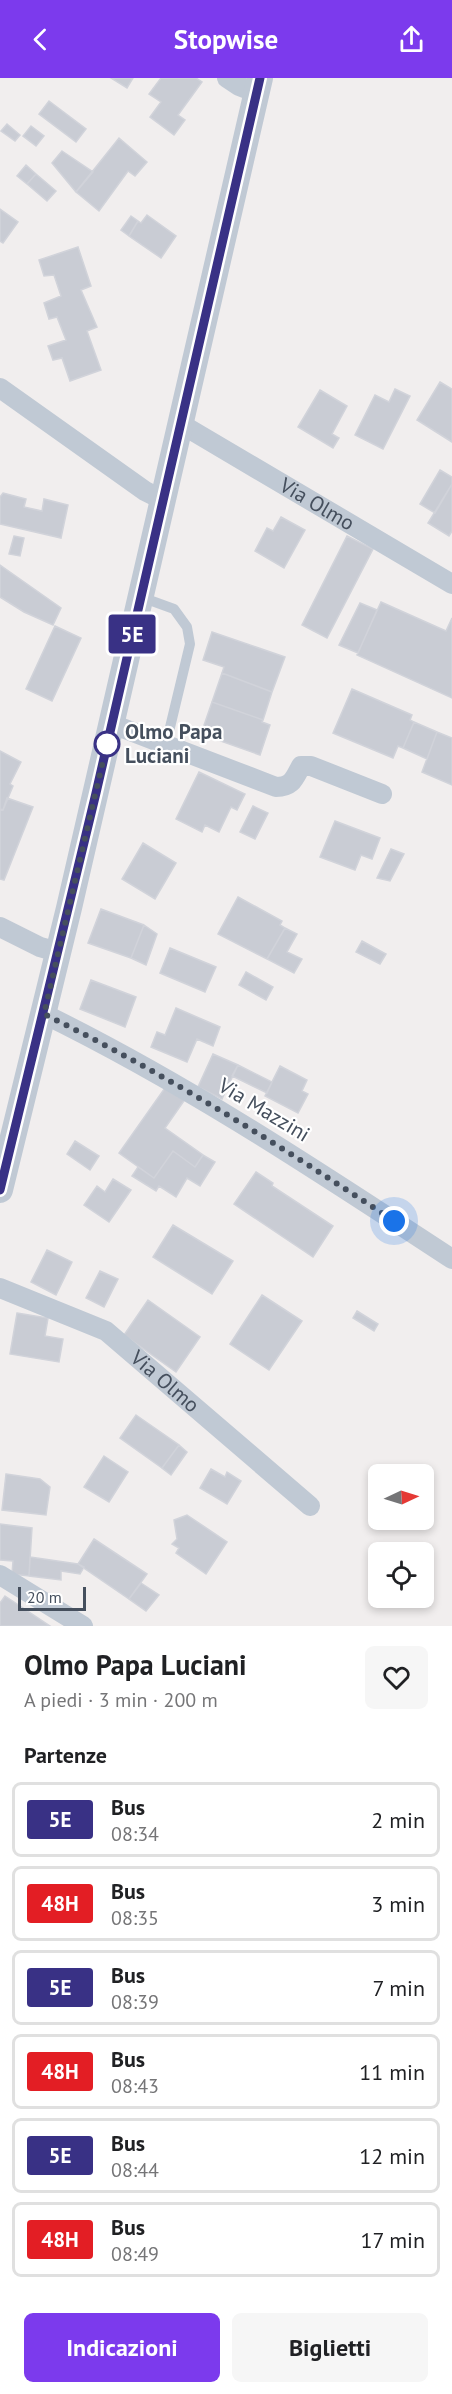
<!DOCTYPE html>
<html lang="it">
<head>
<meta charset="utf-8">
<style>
  :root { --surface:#fff; --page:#f6f6f6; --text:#202124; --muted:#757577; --line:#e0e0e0; --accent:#7c3aed }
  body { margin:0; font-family:"PT Sans",sans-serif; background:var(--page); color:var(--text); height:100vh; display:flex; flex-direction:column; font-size:22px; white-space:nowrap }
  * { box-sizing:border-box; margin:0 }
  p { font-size:20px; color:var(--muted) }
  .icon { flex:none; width:33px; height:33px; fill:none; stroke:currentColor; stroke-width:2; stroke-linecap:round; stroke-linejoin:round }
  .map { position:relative; height:1548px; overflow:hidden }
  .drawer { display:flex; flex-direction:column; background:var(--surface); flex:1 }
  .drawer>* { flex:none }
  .badge { padding:0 12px; border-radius:4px; font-size:21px; line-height:39px }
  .needle { width:39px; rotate:86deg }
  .controls { position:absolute; left:368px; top:1386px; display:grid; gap:12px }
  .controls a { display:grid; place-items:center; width:66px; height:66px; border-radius:9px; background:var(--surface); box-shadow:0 3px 9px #0003; font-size:30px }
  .scale { position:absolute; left:18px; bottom:15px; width:68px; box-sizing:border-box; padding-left:6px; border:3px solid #454f5d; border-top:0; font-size:16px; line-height:21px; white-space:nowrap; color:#454f5d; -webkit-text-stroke:4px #fff; paint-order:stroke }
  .you { position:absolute; width:30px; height:30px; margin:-15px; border:4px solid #fff; border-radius:50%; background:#1a73e8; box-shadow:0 0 0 9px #1a73e833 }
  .map>.badge { position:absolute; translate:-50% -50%; box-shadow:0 0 0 3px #fff }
  h2 { padding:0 24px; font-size:22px; line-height:54px }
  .round { display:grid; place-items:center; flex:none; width:63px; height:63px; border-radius:9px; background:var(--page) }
  .head { display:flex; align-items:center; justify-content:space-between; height:102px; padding:0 24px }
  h1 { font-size:28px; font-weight:600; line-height:45px }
  .action { display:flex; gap:12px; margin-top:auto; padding:12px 24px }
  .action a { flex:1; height:69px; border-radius:9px; background:var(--accent); color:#fff; font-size:24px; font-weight:600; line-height:69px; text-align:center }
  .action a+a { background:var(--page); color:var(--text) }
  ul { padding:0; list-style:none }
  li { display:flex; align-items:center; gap:18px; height:75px; margin:0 12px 9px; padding:0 12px; border:3px solid var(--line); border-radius:9px }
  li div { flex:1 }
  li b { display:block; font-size:22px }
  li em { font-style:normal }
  li .badge { min-width:66px; font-weight:700; text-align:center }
  header { display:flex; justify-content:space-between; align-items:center; height:78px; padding:0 24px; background:var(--accent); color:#fff; font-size:27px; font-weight:600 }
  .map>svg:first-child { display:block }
  .building { fill:#c9ccd4; stroke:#d1d3da; stroke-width:1.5 }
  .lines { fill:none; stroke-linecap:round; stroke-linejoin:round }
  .service { stroke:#c0c9d4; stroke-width:10 }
  .minor { stroke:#c0c9d4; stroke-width:20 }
  .tertiary { stroke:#c0c9d4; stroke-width:26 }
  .line-casing { stroke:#fff; stroke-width:14 }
  .line { stroke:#393185; stroke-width:9 }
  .walk { stroke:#454f5d; stroke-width:6; stroke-dasharray:0 10.8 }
  .stop-dot { fill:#fff; stroke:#393185; stroke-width:3 }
  .labels { text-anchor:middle; stroke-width:4.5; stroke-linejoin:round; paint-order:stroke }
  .street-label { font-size:21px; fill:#454f5d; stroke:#fff }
  .stop-label { font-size:21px; font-weight:bold; fill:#454f5d; stroke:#fff; text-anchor:start }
</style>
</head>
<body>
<header><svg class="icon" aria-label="back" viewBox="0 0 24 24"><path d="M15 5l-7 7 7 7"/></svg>Stopwise<svg class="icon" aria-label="share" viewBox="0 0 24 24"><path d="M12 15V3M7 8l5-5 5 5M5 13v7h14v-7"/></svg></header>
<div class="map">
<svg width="452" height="1548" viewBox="0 0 452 1548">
  <rect width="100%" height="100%" fill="#f1eeee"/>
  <!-- building -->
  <path class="building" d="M 111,0 L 133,0 L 127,10 Z
    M 161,0 L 196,0 L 202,4 L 178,37 L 185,42 L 174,57 L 150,39 L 161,24 L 149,16 Z
    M 49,23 L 86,51 L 76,64 L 39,36 Z
    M 7,46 L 20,57 L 15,63 L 1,53 Z
    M 31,48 L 44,58 L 36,68 L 23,58 Z
    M 119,60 L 147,84 L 135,98 L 128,93 L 99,133 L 76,114 Z
    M 62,73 L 93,94 L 76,114 L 52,85 Z
    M 26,87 L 36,96 L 27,106 L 17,98 Z
    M 36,96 L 56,113 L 47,123 L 27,106 Z
    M 0,131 L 18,144 L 3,165 L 0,163 Z
    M 147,137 L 176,158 L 161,180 L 129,158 L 138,143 L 141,145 Z
    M 131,138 L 138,143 L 129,158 L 121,152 Z
    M 78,169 L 91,208 L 81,212 L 97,249 L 87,253 L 101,292 L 70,303 L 62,280 L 53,282 L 48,268 L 66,262 L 57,239 L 49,241 L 44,225 L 61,218 L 54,197 L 44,198 L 39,182 Z
    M 440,304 L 452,311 L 452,364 L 417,342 Z
    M 395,311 L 410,318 L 383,371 L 355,357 L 375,317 L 389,324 Z
    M 320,312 L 347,328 L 332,356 L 339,360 L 333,370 L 298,349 Z
    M 440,392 L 452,399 L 452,406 L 435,435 L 420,426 Z
    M 452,406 L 452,453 L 449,458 L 428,445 Z
    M 3,415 L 26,421 L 24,429 L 42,433 L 44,421 L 68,427 L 61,460 L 0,446 L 0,419 Z
    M 281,439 L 305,452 L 284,490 L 255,473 L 267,450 L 273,453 Z
    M 14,458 L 24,460 L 20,478 L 9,476 Z
    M 347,458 L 373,471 L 327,560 L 302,547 Z
    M 0,487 L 61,530 L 53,547 L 24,534 L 0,519 Z
    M 381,524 L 446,553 L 452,540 L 452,620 L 357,577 Z
    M 360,525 L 377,532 L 358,575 L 339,567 Z
    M 55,548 L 81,560 L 52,623 L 26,611 Z
    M 212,554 L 285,579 L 272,614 L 222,595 L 224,589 L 203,582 Z
    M 222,595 L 272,614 L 263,642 L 212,624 Z
    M 352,611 L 412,637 L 410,642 L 414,644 L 403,670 L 398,668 L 393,680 L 333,655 Z
    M 212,624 L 263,642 L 262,644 L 270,647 L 260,677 L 201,656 Z
    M 414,644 L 437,654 L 427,681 L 403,670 Z
    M 437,654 L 452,660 L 452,707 L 422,694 Z
    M 0,673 L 21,684 L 10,706 L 13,708 L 3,732 L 0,731 Z
    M 199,694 L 245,716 L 237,732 L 231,729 L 219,754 L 205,747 L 202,754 L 176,741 Z
    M 7,720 L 33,729 L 4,802 L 0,801 L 0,731 L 3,732 Z
    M 253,728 L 268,735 L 255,761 L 240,754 Z
    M 335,743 L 380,760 L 372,781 L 361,777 L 355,792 L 320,779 Z
    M 143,765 L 176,785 L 155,821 L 122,801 Z
    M 391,771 L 404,776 L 390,803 L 377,800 Z
    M 238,819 L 282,843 L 280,847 L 285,850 L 267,881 L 218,856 Z
    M 101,831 L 144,847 L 131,880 L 88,865 Z
    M 144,847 L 157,856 L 146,887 L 131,880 Z
    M 285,850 L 297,856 L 287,874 L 302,881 L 294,895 L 267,881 Z
    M 362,863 L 386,876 L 380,886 L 356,874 Z
    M 170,870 L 216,889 L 205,914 L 160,895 Z
    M 246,894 L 273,909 L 266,922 L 239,907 Z
    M 91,902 L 136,919 L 125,949 L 80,931 Z
    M 176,930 L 220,949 L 213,968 L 197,961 L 187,984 L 151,969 L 157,954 L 165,957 Z
    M 213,976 L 238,987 L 222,1021 L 198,1009 Z
    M 238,987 L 272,1004 L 267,1015 L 232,998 Z
    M 280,988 L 307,1002 L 302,1013 L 308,1016 L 298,1035 L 265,1018 Z
    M 167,1007 L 186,1020 L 165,1050 L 203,1077 L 195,1089 L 173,1073 L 154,1100 L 119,1075 Z
    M 75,1063 L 99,1078 L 90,1092 L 67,1076 Z
    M 173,1073 L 195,1089 L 203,1077 L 215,1084 L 200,1108 L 187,1100 L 176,1119 L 159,1108 L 156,1113 L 132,1098 L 138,1089 L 154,1100 Z
    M 256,1094 L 273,1105 L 272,1108 L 333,1148 L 313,1179 L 234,1126 Z
    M 113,1101 L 131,1112 L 109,1144 L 84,1127 L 97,1108 L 105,1114 Z
    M 173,1147 L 233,1183 L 212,1216 L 153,1179 Z
    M 47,1172 L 72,1184 L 56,1217 L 31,1204 Z
    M 100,1193 L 118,1201 L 104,1229 L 86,1220 Z
    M 262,1217 L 302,1243 L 269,1292 L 230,1266 Z
    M 148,1222 L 200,1259 L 176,1294 L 124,1257 Z
    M 357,1233 L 378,1246 L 374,1253 L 353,1240 Z
    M 17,1235 L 48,1240 L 45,1258 L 63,1261 L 59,1284 L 10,1276 Z
    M 136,1337 L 179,1367 L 162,1390 L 120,1360 Z
    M 179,1367 L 187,1374 L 171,1397 L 162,1390 Z
    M 104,1378 L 128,1394 L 109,1424 L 84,1409 Z
    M 211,1391 L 225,1399 L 227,1394 L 241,1403 L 227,1426 L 200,1410 Z
    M 6,1396 L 40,1401 L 50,1409 L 46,1437 L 2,1432 Z
    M 187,1437 L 227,1464 L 206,1496 L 176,1475 L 179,1470 L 172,1466 L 177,1461 L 174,1442 Z
    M 0,1446 L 32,1450 L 29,1498 L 12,1496 L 13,1483 L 0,1482 Z
    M 94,1461 L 147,1496 L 129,1521 L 78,1486 Z
    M 30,1479 L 78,1486 L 84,1489 L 80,1496 L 61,1493 L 61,1502 L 29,1498 Z
    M 141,1505 L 159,1517 L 146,1533 L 129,1521 Z
    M 5,1518 L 50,1548 L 0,1548 L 0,1525 Z"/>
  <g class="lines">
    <!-- service -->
    <path class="service" d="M 141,519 L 174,531 L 187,549 L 190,566 L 166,666"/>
    <!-- minor -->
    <g class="minor">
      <path d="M 227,0 L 239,8 L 257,15"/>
      <path d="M 0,310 L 145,413 L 163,422"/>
      <path id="s1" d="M 181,346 L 452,506"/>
      <path d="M 112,646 L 276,709 C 292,709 294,701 301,688 L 311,688 L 382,716"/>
      <path d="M 0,849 L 40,869 L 58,874"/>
      <path d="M 44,936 C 187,1006 319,1094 452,1181"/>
      <path id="s2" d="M 0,1210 L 106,1253 L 310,1428"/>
      <path d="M 0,1497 L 83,1548"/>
    </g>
    <!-- tertiary -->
    <path class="tertiary" d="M 0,1112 L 69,830 L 260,0"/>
  </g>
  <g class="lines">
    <!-- line casing -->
    <g class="line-casing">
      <path id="line" d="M 0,1112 L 96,715 L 260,0"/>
    </g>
    <!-- line -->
    <use href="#line" class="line"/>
    <!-- walk -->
    <path class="walk" d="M 107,666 L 44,936 C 166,996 281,1068 394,1143"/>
  </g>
  <!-- markers -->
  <circle class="stop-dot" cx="107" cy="666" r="12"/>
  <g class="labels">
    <!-- street labels -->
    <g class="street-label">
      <text dy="7" stroke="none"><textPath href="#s1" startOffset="158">Via Olmo</textPath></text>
      <text transform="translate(264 1032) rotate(31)" y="7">Via Mazzini</text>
      <text dy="7" stroke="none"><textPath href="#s2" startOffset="192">Via Olmo</textPath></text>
    </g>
    <!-- stop labels -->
    <g class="stop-label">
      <text x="125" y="661">Olmo Papa<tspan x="125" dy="24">Luciani</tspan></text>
    </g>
  </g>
</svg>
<div class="controls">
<a><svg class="needle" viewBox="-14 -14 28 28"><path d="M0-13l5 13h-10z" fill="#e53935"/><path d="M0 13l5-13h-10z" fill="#757577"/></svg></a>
<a><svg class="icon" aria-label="locate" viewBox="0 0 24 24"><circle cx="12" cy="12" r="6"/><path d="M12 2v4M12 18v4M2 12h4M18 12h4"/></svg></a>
</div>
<div class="scale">20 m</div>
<div class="you" style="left:394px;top:1143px"></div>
<b class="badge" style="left:132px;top:556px;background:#393185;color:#fff">5E</b>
</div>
<section class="drawer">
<div class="head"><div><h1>Olmo Papa Luciani</h1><p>A piedi · 3 min · 200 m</p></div><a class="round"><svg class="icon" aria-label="heart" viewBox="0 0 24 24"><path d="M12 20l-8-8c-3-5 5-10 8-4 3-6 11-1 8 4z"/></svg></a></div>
<h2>Partenze</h2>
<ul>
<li><span class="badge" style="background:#393185;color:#fff">5E</span><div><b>Bus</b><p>08:34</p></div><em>2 min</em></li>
<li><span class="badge" style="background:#e31e24;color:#fff">48H</span><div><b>Bus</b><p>08:35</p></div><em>3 min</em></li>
<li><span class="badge" style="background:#393185;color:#fff">5E</span><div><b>Bus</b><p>08:39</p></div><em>7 min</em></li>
<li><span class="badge" style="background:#e31e24;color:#fff">48H</span><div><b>Bus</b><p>08:43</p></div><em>11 min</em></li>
<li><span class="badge" style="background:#393185;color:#fff">5E</span><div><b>Bus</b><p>08:44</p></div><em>12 min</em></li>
<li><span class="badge" style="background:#e31e24;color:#fff">48H</span><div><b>Bus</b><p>08:49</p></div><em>17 min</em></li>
</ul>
<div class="action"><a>Indicazioni</a><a>Biglietti</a></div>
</section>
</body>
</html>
